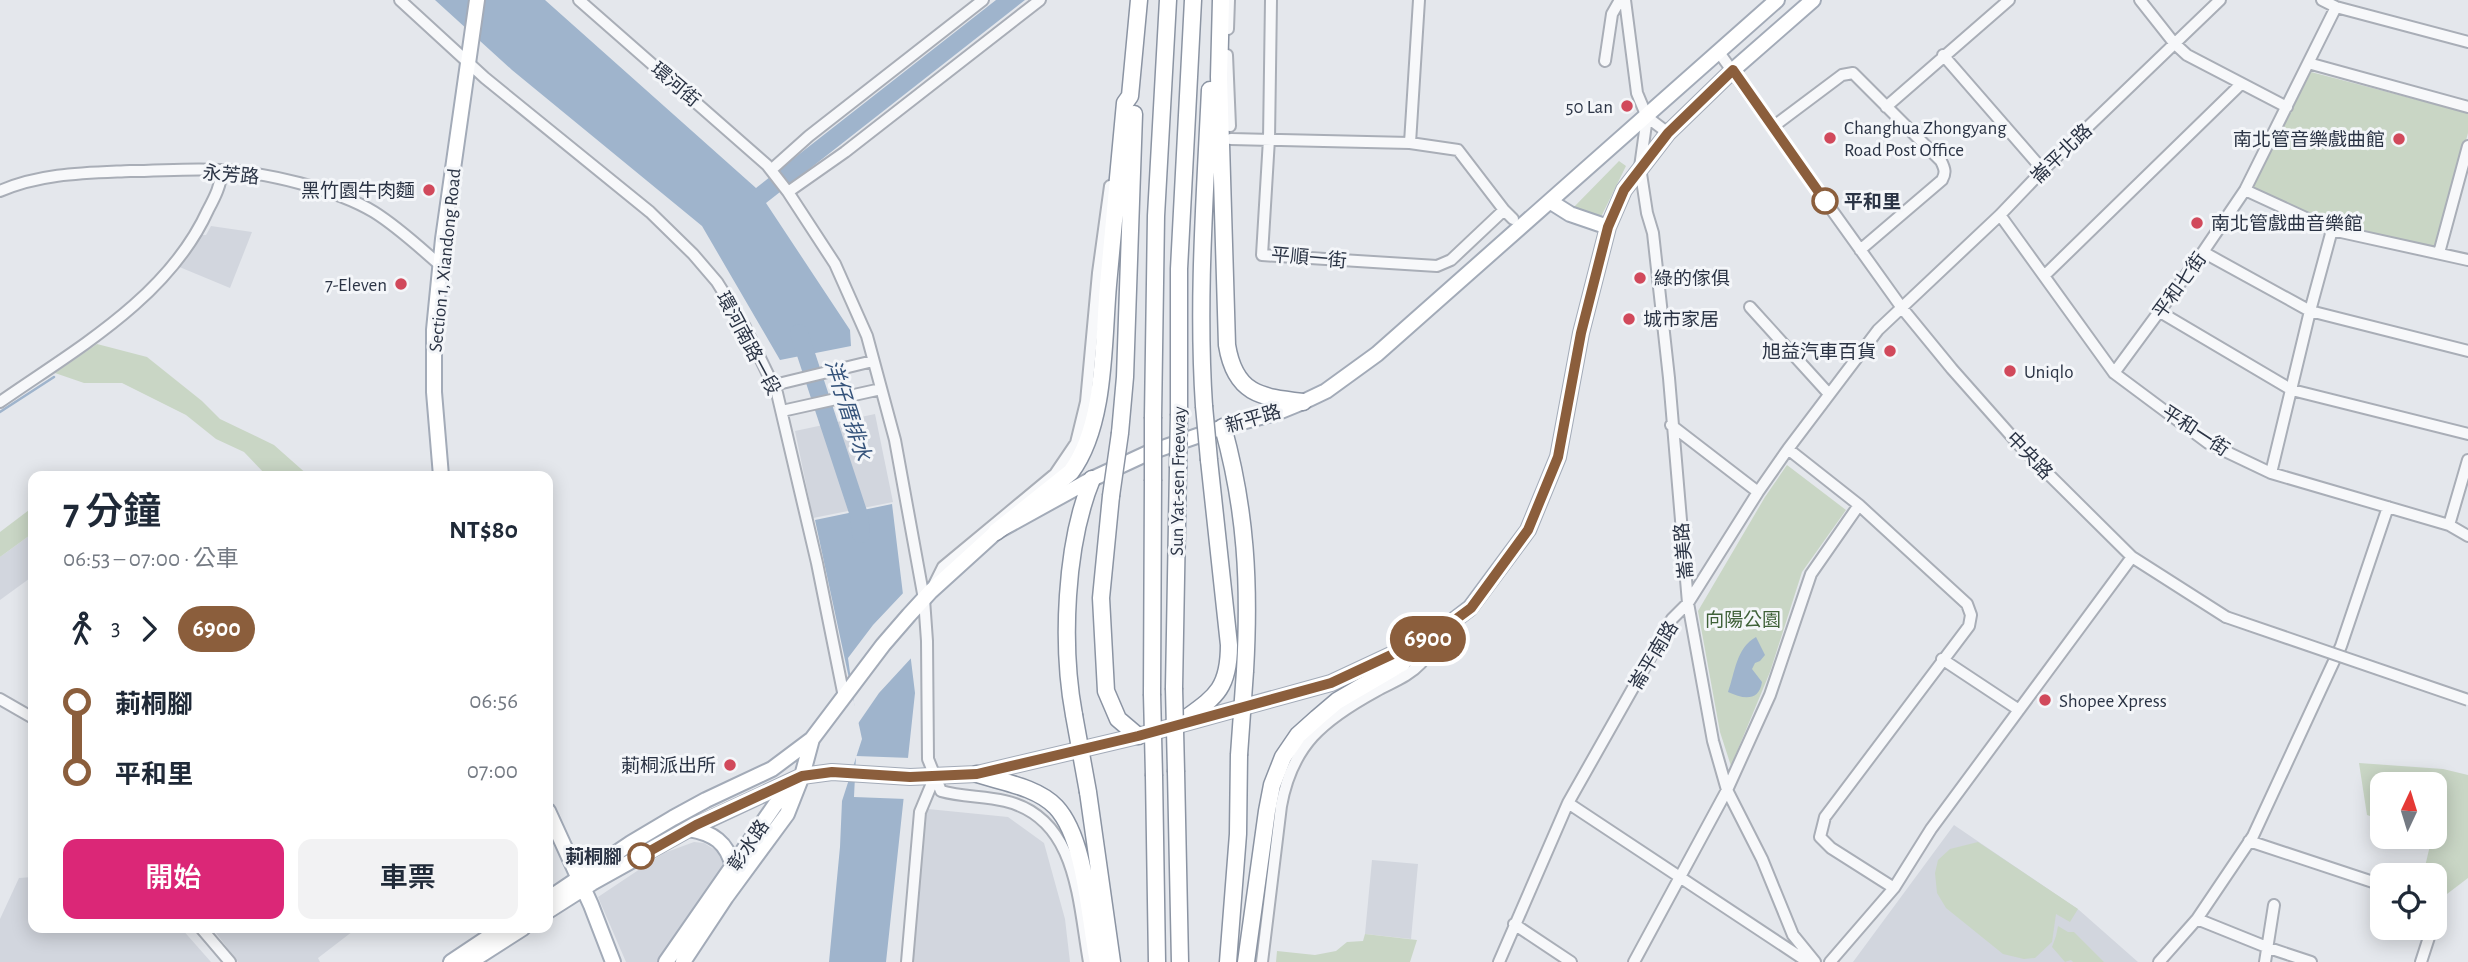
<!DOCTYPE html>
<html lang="zh-TW">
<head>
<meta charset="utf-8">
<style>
  :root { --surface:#fff; --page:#f2f2f3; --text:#1f2937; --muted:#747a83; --accent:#db2777 }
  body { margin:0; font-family:"Alegreya Sans","Noto Sans TC",sans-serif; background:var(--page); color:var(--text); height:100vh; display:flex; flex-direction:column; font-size:26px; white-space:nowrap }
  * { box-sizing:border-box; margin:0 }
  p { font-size:23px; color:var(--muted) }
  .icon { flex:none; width:38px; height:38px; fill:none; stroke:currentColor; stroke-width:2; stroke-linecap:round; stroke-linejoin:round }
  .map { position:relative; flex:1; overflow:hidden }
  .drawer { position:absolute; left:28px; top:471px; width:525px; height:462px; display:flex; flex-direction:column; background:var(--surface); border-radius:14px; box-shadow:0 4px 18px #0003 }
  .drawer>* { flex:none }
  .badge { padding:0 14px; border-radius:23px; font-size:24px; line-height:46px }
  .needle { width:46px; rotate:4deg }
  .tools { position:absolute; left:2370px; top:772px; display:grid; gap:14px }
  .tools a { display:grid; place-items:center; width:77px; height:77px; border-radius:14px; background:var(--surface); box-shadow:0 4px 18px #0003; font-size:35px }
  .map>.badge { position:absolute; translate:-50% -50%; box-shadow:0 0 0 4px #fff }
  .legs { display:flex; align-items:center; gap:10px; height:77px; padding:0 35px; font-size:23px }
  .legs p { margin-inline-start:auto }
  .overview { display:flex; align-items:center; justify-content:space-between; height:119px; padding:0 35px }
  h1 { font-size:38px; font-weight:600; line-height:52px }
  .cta { display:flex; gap:14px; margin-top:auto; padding:14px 35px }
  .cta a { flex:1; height:80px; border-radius:14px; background:var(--accent); color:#fff; font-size:28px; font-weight:600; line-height:80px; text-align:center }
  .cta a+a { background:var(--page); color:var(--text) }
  ul { padding:0 35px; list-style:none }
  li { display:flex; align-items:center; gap:24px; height:70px; font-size:26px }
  li i { display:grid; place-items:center; width:10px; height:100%; margin:0 9px; background:currentColor }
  li i::after { content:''; width:18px; height:18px; margin:-9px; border:5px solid; border-radius:50%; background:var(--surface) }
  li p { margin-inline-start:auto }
  li:first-child i { background:linear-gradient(#0000 50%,currentColor 0) }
  li:last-child i { background:linear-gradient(currentColor 50%,#0000 0) }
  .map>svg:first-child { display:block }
  .built { fill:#d2d6de }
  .green { fill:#c9d6c5 }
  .water { fill:#9fb4cc }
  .pier { fill:#e4e7ec }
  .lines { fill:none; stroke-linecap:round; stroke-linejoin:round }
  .stream { stroke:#9fb4cc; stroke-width:2.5 }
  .river { stroke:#9fb4cc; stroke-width:18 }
  .minor-casing { stroke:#a9aeb7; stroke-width:14 }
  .major-casing { stroke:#a3abb8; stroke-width:18 }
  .highway-casing { stroke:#8b94a3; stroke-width:19 }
  .minor { stroke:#f7f8fa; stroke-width:10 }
  .major { stroke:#fff; stroke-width:14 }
  .highway { stroke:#fff; stroke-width:16 }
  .minor-bridge-casing { stroke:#a9aeb7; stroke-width:14; stroke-linecap:butt }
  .highway-bridge-casing { stroke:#8b94a3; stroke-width:19; stroke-linecap:butt }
  .minor-bridge { stroke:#f7f8fa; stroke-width:10 }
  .highway-bridge { stroke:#fff; stroke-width:16 }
  .line-1-casing { stroke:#fff; stroke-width:16 }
  .line-1 { stroke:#8b5e3c; stroke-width:10 }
  .poi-dot { fill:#d1495b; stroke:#f4f6f9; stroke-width:2.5 }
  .stop-1-dot { fill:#fff; stroke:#8b5e3c; stroke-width:3.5 }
  .labels { text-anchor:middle; stroke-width:6; stroke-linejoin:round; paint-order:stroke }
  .street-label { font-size:19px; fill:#2b3445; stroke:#f4f6f9 }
  .poi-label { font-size:19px; fill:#2b3445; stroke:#f4f6f9; text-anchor:end }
  .stop-label { font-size:19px; font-weight:bold; fill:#2b3445; stroke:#f4f6f9; text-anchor:start }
  .park-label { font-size:19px; fill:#3f6138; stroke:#f4f6f9 }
  .water-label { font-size:21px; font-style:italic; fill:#34527a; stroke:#f4f6f9 }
</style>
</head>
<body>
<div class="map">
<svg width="2468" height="962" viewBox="0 0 2468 962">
  <rect width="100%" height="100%" fill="#e4e7ec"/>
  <!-- built -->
  <path class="built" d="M 211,226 L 252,232 L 230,288 L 177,266 L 198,235 L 206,235 Z
    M 875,414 L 893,502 L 813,518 L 795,431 Z
    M 33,533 L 33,576 L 0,600 L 0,557 Z
    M 928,809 L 1008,817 L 1044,843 L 1065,919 L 1070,962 L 910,962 L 923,816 Z
    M 1954,825 L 2079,910 L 2138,962 L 1853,962 Z
    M 694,842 L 704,843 L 717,851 L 725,868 L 664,962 L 626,962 L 598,897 L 664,853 Z
    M 1372,860 L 1418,864 L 1411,939 L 1365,934 Z
    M 33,877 L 33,928 L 181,928 L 211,962 L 0,962 L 0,919 L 19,878 Z
    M 223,928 L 357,928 L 318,958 L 320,962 L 238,962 L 216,933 Z"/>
  <!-- green -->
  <path class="green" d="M 2311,72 L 2468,113 L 2468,133 L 2437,250 L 2333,227 L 2252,188 Z
    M 1619,161 L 1626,166 L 1600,219 L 1573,208 Z
    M 97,344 L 147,357 L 202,401 L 220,419 L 274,445 L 309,476 L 267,476 L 244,452 L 216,439 L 186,415 L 122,383 L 84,383 L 55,373 Z
    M 1787,465 L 1846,510 L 1802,572 L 1770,672 L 1731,766 L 1720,732 L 1698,611 L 1765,497 Z
    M 33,507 L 33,533 L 0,557 L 0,532 Z
    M 2359,763 L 2443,769 L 2468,775 L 2468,878 L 2447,894 L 2434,890 L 2434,875 L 2423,875 L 2432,837 L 2434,836 L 2434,784 L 2382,784 L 2382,820 L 2367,815 Z
    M 1978,842 L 2078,909 L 2070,922 L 2056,914 L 2052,942 L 2035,958 L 2024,959 L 2003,954 L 1946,908 L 1937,893 L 1935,873 L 1938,860 L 1950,849 Z
    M 2058,926 L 2068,932 L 2074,932 L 2104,962 L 2073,962 L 2071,960 L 2065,962 L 2052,947 L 2056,936 Z
    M 1365,934 L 1417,940 L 1410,962 L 1276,962 L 1277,951 L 1315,955 L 1336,951 L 1347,942 L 1363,941 Z"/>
  <!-- water -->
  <path class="water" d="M 435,0 L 545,0 L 756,188 L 996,0 L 1025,0 L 766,203 L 850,330 L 851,346 L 780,360 L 702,226 L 512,70 Z
    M 892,504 L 915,693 L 886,962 L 829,962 L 840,847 L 842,801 L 862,739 L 815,520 Z
    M 1756,637 L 1765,655 L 1760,661 L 1755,663 L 1752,669 L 1762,682 C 1759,702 1743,699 1728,692 C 1735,673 1736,648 1756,637 Z"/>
  <!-- pier -->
  <path class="pier" d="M 906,590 L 914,655 L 879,693 L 857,725 L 848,658 L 873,625 Z
    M 856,756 L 911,758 L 906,799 L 854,797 Z"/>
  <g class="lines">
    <!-- stream -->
    <path class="stream" d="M 0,412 L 54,377"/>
    <!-- river -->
    <path class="river" d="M 799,333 L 859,515 L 861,534"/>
    <!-- minor casing -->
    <g class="minor-casing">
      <path id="minor" d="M 400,0 L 485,78 L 650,212 L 693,254 L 717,282 L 745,327 L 777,393 L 817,563 L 844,697
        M 579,0 L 767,165 L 788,192 L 835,264 L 867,336 L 895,440 L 924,599 L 927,641 L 928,759 L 941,791 C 962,797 984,796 1005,801 C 1078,818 1078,902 1089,962
        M 1271,0 L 1269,139 L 1262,255 L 1437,266 L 1451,260 L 1504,210
        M 1625,0 L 1637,93 L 1647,117 L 1668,133
        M 2140,0 L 2174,43 L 2187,55 L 2287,107
        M 2322,0 L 2336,7 L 2468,42
        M 1228,29 L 1229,0
        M 1718,51 L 1902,308 L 1952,369 L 2022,448 L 2132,557 L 2226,617
        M 1227,55 L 1230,126
        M 1943,55 L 2043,170
        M 1605,61 L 1612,14 L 1620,0
        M 2308,63 L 2468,107
        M 1886,107 L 2009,0
        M 1647,117 L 1640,167 L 1647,213 L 1653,233 L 1669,378 L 1688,603 L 1713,741 L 1727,790 L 1762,859 L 1793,935 L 1815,962
        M 1774,126 L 1842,75 L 1853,73 L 1941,161 C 1945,169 1946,173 1942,180 L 1860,250
        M 1231,139 L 1410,143 L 1458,150 L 1504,210 L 1513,219
        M 1410,143 L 1419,0
        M 771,170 L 809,136 L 983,0
        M 2245,190 L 2332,230 L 2468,260
        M 0,191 C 42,173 85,173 130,171 C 160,171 191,168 221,170 C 264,172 336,189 374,212 C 398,227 418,246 440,265
        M 788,192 L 845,152 L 1040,0
        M 2000,215 L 2114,373 L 2208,443 L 2271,473 L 2449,525 L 2468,536
        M 2203,252 L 2310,311 L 2468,351
        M 2439,253 L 2468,146
        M 2045,275 L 2241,84
        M 1750,307 L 1829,394
        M 2160,312 L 2292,390 L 2468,434
        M 2114,373 L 2203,252 L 2245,190 L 2336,7
        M 774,385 L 873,361
        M 0,402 C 76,349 168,298 208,210 C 215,197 221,185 222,170
        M 782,411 L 881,389
        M 1671,425 L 1758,492
        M 1788,449 L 1859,505 L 1967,604 L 1971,615 L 1969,626 L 1825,817 L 1820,837 L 1831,848 L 1894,888
        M 2271,473 L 2310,311 L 2332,230
        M 2449,525 L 2468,460
        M 934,585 L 943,567 L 1055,474 L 1076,443 L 1086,402 L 1098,273 L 1110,186
        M 1942,659 L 2019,710
        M 0,699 L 33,718
        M 1568,803 L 1808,962
        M 2249,841 L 2382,885
        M 2434,906 L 2434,921
        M 2197,919 L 2269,948 L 2311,962
        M 1514,924 L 1571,962
        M 201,928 L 230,962
        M 907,962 L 920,812 L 935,776
        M 1262,962 L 1281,806 C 1292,745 1323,720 1376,691 C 1392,682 1408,677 1421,663 C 1428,655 1432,644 1436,634
        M 1499,962 L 1568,803 L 1672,619 L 1688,603 L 1758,492 L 1788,449 L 1878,330 L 2000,215 L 2043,170 L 2220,0
        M 1634,962 L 1727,790 L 1770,695 L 1811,574 L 1859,505
        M 1830,962 L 1894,888 L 1931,829 L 2132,557
        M 2159,962 L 2197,919 L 2253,836 L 2341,646 L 2388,507
        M 2265,962 L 2274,905
        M 2421,962 L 2432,928"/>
    </g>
    <!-- major casing -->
    <g class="major-casing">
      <path id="major" d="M 1551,202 L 1570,214 L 1608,227
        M 441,476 L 434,392 L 434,330 L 443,239 L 477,0
        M 548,811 L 591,905 L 613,962
        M 689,829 C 713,833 727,842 733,867
        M 548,899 L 631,843 L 673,818 L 706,800 L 772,769 L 812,739
        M 548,911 L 592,883 L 689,829 L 802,776 L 832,772 L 910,777 L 977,774 L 1138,736 L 1331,683 L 1436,634 L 1470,608 L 1528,530 L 1558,457 L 1581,333 L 1608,227 L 1624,190 L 1668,133 L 1733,70 L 1813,0
        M 451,962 L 502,928
        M 470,962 L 523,928
        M 666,962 L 775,805 L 796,782
        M 683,962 L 726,897 L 787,814 L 802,776 L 812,739 L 883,645 L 909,615 L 931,591 L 996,532 L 1092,479 L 1148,453 L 1223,427 L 1276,413 L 1303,402 L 1326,391 L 1377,354 L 1777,0"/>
    </g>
    <!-- highway casing -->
    <g class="highway-casing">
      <path id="highway" d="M 1221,0 L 1219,77 L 1227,345 C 1235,394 1260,397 1303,402
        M 1204,406 C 1197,300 1205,196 1210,90
        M 1179,414 L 1179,269 L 1193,0
        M 1153,417 L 1156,216 L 1168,0
        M 1223,427 C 1246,510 1250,584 1245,671
        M 1120,433 L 1125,377 L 1134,114
        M 1111,496 L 1101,598 L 1106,691 L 1118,719 L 1138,736
        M 996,532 L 1071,472 C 1106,425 1103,342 1108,285 C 1114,224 1119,164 1125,103 L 1130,96 L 1139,0
        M 1174,688 L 1178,468
        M 1152,694 L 1153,481
        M 1074,715 C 1061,645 1065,545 1092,479
        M 1178,724 C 1213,698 1229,692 1229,645 L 1209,460
        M 1176,772 L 1180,962
        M 977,774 C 1002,782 1037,787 1056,807 C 1086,839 1089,919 1098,962
        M 1154,776 L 1157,962
        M 1088,792 L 1112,962
        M 1228,962 L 1238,834 L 1239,755
        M 1246,962 L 1267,811 L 1272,785 L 1283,757 L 1298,735 L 1317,718 L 1337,701 L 1402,663 L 1412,647"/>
    </g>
    <!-- minor -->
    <use href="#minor" class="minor"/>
    <!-- major -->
    <use href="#major" class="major"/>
    <!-- highway -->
    <use href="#highway" class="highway"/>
    <!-- minor-bridge casing -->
    <g class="minor-bridge-casing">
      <path id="minor-bridge" d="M 2226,617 L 2468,700"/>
    </g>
    <!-- highway-bridge casing -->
    <g class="highway-bridge-casing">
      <path id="highway-bridge" d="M 1204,406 L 1209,460
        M 1178,468 L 1179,414
        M 1153,481 L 1153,417
        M 1111,496 L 1120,433
        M 1174,688 L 1176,772
        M 1152,694 L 1154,776
        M 1074,715 L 1088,792
        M 1239,755 L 1245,671"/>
    </g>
    <!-- minor-bridge -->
    <use href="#minor-bridge" class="minor-bridge"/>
    <!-- highway-bridge -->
    <use href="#highway-bridge" class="highway-bridge"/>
  </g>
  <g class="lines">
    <!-- line-1 casing -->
    <g class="line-1-casing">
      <path id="line-1" d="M 641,856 L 696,825 L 802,776 L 832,772 L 910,777 L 977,774 L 1138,736 L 1331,683 L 1436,634 L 1471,608 L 1528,530 L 1558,457 L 1581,333 L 1608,227 L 1624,190 L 1668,133 L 1733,70 L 1825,201"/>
    </g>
    <!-- line-1 -->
    <use href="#line-1" class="line-1"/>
  </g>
  <!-- markers -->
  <g class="poi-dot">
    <circle cx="1627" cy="106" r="7"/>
    <circle cx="1830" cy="138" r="7"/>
    <circle cx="2399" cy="139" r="7"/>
    <circle cx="429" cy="190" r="7"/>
    <circle cx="2197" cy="223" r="7"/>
    <circle cx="1640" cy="278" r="7"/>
    <circle cx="401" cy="284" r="7"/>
    <circle cx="1629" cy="319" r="7"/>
    <circle cx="1890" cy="351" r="7"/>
    <circle cx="2010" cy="371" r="7"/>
    <circle cx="2045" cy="700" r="7"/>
    <circle cx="730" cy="765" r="7"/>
  </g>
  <g class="stop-1-dot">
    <circle cx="1825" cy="201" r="12"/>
    <circle cx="641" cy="856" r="12"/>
  </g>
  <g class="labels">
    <!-- street labels -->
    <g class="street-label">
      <text transform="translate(676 84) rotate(40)" y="7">環河街</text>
      <text transform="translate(2061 153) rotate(-44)" y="7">崙平北路</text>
      <text transform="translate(231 174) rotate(5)" y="7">永芳路</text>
      <text transform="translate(1309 257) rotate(5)" y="7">平順一街</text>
      <text transform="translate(444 260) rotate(-84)" y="7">Section 1, Xiandong Road</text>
      <text transform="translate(2179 285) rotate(-54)" y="7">平和七街</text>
      <text transform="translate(749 343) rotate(62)" y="7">環河南路一段</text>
      <text transform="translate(1253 418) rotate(-16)" y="7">新平路</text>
      <text transform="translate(2196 430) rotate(33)" y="7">平和一街</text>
      <text transform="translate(2030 455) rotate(46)" y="7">中央路</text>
      <text transform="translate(1177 481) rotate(-89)" y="7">Sun Yat-sen Freeway</text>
      <text transform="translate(1683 551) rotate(-95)" y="7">崙美路</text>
      <text transform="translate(1653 655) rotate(-59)" y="7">崙平南路</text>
      <text transform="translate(748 845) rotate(-56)" y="7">彰水路</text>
    </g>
    <!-- poi labels -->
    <g class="poi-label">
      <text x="1613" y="113">50 Lan</text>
      <text x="1844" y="134" text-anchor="start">Changhua Zhongyang<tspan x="1844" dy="22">Road Post Office</tspan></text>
      <text x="2385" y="146">南北管音樂戲曲館</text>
      <text x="415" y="197">黑竹園牛肉麵</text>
      <text x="2211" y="230" text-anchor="start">南北管戲曲音樂館</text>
      <text x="1654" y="285" text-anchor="start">綠的傢俱</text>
      <text x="387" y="291">7-Eleven</text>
      <text x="1643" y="326" text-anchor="start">城市家居</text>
      <text x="1876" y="358">旭益汽車百貨</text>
      <text x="2024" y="378" text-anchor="start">Uniqlo</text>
      <text x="2059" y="707" text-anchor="start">Shopee Xpress</text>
      <text x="716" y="772">莿桐派出所</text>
    </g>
    <!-- stop labels -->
    <g class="stop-label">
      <text x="1844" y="208">平和里</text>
      <text x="622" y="863" text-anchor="end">莿桐腳</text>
    </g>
    <!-- park labels -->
    <g class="park-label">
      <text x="1743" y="626">向陽公園</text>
    </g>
    <!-- water labels -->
    <g class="water-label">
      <text transform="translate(848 410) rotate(72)" y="7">洋仔厝排水</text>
    </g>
  </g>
</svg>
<div class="tools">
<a><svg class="needle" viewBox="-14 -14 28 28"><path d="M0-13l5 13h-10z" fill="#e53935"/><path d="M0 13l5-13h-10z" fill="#747a83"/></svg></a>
<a><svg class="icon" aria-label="locate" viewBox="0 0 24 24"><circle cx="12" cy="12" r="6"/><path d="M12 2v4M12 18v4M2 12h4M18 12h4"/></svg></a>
</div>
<b class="badge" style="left:1428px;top:639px;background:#8b5e3c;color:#fff">6900</b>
<section class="drawer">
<div class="overview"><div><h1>7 分鐘</h1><p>06:53 – 07:00 · 公車</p></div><b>NT$80</b></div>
<div class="legs"><svg class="icon" aria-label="walk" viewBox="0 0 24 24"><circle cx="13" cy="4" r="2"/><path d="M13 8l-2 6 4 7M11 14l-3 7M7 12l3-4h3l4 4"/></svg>3<svg class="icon" aria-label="forward" viewBox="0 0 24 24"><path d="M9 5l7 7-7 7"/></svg><b class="badge" style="background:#8b5e3c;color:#fff">6900</b></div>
<ul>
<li><i style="color:#8b5e3c"></i><b>莿桐腳</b><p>06:56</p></li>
<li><i style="color:#8b5e3c"></i><b>平和里</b><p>07:00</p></li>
</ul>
<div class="cta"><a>開始</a><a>車票</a></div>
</section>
</div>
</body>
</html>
